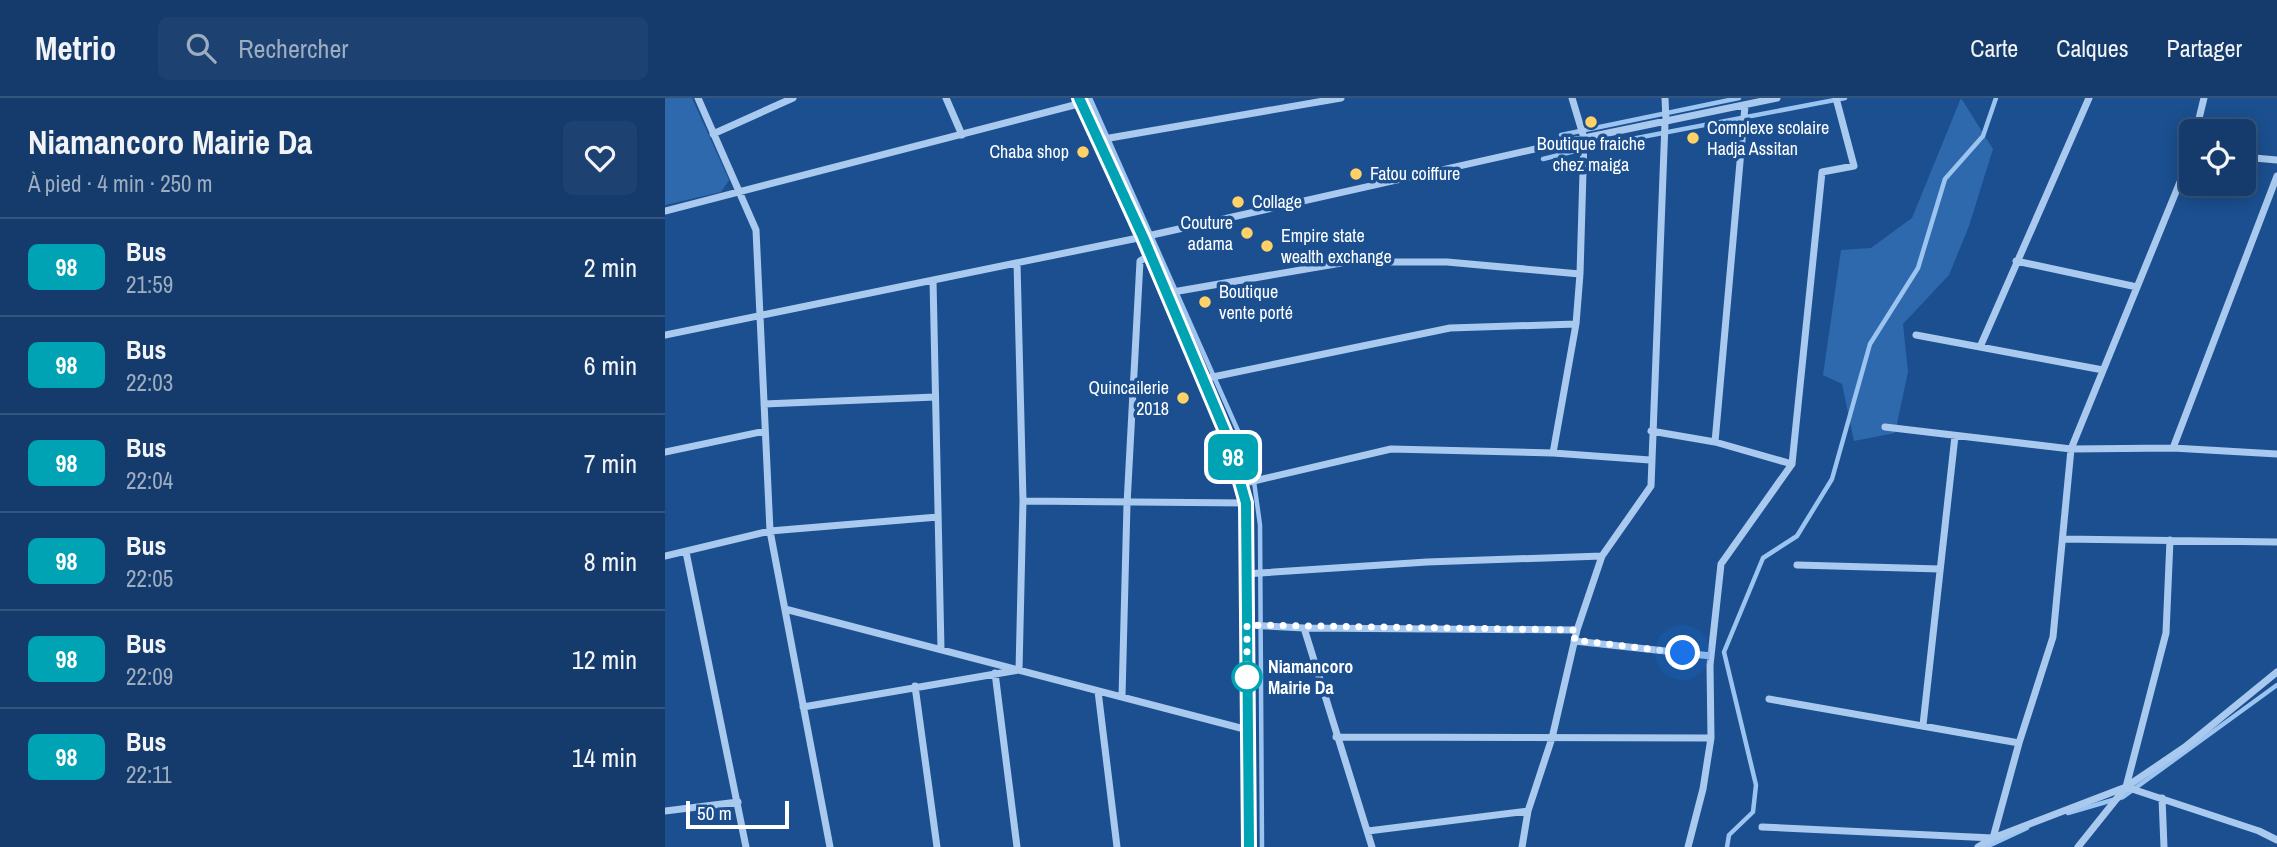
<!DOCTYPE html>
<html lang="fr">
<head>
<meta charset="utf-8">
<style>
  :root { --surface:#143b6b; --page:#1d4271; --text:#f1f3f6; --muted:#9dadc1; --line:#33557e }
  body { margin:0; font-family:"Archivo Narrow",sans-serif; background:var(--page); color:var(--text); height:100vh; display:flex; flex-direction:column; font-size:26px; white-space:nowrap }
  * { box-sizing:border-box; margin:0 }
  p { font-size:23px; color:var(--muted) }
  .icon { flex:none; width:38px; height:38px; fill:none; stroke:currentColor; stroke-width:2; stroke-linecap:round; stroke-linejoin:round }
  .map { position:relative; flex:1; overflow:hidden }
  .details { display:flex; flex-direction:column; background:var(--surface); width:665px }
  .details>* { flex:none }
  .badge { padding:0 14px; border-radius:10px; font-size:24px; line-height:46px }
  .buttons { position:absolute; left:1514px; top:21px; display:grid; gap:14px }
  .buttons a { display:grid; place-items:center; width:77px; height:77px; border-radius:10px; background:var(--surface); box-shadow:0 4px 18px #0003,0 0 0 2px var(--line); font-size:35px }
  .scale { position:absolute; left:21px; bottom:18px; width:103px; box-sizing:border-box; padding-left:7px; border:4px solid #fff; border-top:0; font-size:19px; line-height:24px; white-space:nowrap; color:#fff; -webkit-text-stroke:5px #1b4f8f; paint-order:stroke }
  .you { position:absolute; width:35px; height:35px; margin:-18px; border:5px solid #fff; border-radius:50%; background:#1a73e8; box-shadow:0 0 0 10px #1a73e833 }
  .map>.badge { position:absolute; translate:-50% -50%; box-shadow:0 0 0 4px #fff }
  .round { display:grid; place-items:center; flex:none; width:74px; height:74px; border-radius:10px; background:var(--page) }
  .headline { display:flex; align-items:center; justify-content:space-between; height:119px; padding:0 28px }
  h1 { font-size:33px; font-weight:800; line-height:52px }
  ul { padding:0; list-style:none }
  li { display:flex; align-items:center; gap:21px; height:98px; padding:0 28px; border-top:2px solid var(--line) }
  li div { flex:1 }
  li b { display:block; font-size:26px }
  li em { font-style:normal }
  li .badge { min-width:77px; font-weight:700; text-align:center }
  header { display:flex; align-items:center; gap:42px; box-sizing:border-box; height:98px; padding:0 35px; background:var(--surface); border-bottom:2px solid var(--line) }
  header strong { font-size:33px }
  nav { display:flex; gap:38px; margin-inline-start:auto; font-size:24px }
  .search { width:490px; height:63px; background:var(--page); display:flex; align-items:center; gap:18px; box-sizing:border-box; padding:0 24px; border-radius:10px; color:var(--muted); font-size:26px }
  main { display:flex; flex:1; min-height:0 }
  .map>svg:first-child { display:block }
  .green { fill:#2e69ad }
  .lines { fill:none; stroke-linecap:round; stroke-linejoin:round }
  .stream { stroke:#9cc4f0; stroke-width:4.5 }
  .minor { stroke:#a9c9ee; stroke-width:7 }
  .tertiary { stroke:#a9c9ee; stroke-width:12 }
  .line-casing { stroke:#fff; stroke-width:16 }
  .line { stroke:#00a3b4; stroke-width:10 }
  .walk { stroke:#fff; stroke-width:7; stroke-dasharray:0 12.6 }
  .poi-dot { fill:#ffd166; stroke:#1b4f8f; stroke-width:2.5 }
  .stop-dot { fill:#fff; stroke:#00a3b4; stroke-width:3.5 }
  .labels { text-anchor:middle; stroke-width:7; stroke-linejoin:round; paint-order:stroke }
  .poi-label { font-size:18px; fill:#fff; stroke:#1b4f8f; text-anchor:start }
  .stop-label { font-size:18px; font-weight:bold; fill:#fff; stroke:#1b4f8f; text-anchor:start }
</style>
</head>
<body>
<header>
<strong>Metrio</strong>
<div class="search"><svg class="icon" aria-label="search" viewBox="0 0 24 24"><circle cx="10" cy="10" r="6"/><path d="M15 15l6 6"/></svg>Rechercher</div>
<nav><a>Carte</a><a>Calques</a><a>Partager</a></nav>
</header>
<main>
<section class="details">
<div class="headline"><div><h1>Niamancoro Mairie Da</h1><p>À pied · 4 min · 250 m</p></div><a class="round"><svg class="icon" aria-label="heart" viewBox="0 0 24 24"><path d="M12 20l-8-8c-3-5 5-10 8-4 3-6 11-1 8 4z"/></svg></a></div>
<ul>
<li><span class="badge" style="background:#00a3b4;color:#fff">98</span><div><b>Bus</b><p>21:59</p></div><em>2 min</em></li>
<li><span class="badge" style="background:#00a3b4;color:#fff">98</span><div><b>Bus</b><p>22:03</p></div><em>6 min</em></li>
<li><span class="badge" style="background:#00a3b4;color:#fff">98</span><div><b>Bus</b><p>22:04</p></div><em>7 min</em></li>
<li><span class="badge" style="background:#00a3b4;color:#fff">98</span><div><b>Bus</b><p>22:05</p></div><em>8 min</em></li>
<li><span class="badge" style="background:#00a3b4;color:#fff">98</span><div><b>Bus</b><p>22:09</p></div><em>12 min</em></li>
<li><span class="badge" style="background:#00a3b4;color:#fff">98</span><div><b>Bus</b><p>22:11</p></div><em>14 min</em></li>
</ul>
</section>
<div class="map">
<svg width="1612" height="749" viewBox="0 0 1612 749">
  <rect width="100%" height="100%" fill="#1b4f8f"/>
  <!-- green -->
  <path class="green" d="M 0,0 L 27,0 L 64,82 L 56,94 L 0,107 Z
    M 1296,0 L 1328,51 L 1304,128 L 1284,177 L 1238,226 L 1243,274 L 1230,335 L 1189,343 L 1177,286 L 1158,277 L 1176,152 L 1206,150 L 1247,120 Z"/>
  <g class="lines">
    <!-- stream -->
    <path class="stream" d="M 425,0 L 586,362 L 595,427 L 597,749
      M 896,37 L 1074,0
      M 878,61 L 930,48 L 1180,0
      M 1403,715 L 1458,699 L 1612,587
      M 1062,749 L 1064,737 L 1088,714 L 1091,687 L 1059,554 L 1098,460 L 1132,438 L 1167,381 L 1205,246 L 1253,170 L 1280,81 L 1318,38 L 1331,0
      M 1321,749 L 1362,730"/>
    <!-- minor -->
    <path class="minor" d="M 33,0 L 91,132 L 105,433 L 165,749
      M 281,0 L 297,37
      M 1000,0 L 1001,23
      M 1531,33 L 1539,0
      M 48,36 L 128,0
      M 433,42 L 676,0
      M 1578,59 L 1612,62
      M 0,113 L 417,5
      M 1351,163 L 1472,189
      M 268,182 L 276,551
      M 502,195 L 682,164 L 782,164 L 915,176
      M 0,237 L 478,139 L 919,40 L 1112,0
      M 1251,237 L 1438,272
      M 1315,249 L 1424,0
      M 538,281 L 785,230 L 911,226
      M 99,306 L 270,299
      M 1220,329 L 1406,351 L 1508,350 L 1612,356
      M 986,333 L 1050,344 L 1127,366
      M 1050,344 L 1080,8
      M 1508,350 L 1612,78
      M 0,354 L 100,333
      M 888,355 L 911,226 L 915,176 L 919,40 L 907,0
      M 576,386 L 726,351 L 888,355 L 985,362
      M 358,403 L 581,405
      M 1398,441 L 1612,444
      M 21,454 L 81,749
      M 0,458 L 105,433 L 273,419
      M 1132,467 L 1275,471
      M 580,476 L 762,464 L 937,458
      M 120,511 L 583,632
      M 582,527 L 639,530
      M 909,543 L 1046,558
      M 330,575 L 352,749
      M 250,588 L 272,749
      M 433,593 L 452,749
      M 457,599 L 462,406 L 475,163 L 485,157
      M 1104,601 L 1354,645
      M 138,609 L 354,572 L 358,403 L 352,165
      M 1258,627 L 1290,338
      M 671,639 L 1046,640 L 1038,691 L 1023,749
      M 1046,640 L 1045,567 L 1056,466 L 1127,366 L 1157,74 L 1189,68 L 1171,0
      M 1461,689 L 1594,733 L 1612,742
      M 1497,700 L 1499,749
      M 0,713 L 73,704
      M 1097,729 L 1328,740 L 1354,645 L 1388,539 L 1406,351 L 1526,57
      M 703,733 L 863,713
      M 707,749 L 639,530 L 912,532
      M 857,749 L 863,713 L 887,640 L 912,532 L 937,458 L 986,388 L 1000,25
      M 1313,749 L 1328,740 L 1461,689 L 1520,649 L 1612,574
      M 1413,749 L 1461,689 L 1501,535 L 1505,442"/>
    <!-- tertiary -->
    <path class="tertiary" d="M 414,0 L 538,281 L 562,338 L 581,405 L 584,749"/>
  </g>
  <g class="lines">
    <!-- line casing -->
    <g class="line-casing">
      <path id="line" d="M 414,0 L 478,139 L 546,300 L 562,338 L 581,405 L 584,749"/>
    </g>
    <!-- line -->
    <use href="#line" class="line"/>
    <!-- walk -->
    <path class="walk" d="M 582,579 L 582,527 L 912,532 L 909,542 L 1018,555"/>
  </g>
  <!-- markers -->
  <g class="poi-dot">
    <circle cx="926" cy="24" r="7"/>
    <circle cx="1028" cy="40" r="7"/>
    <circle cx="418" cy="54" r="7"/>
    <circle cx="691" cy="76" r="7"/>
    <circle cx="573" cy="104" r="7"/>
    <circle cx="582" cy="135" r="7"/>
    <circle cx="602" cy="148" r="7"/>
    <circle cx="540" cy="204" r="7"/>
    <circle cx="518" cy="300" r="7"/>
  </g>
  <circle class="stop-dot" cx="582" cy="579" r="14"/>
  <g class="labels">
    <!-- poi labels -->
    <g class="poi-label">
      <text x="1042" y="36">Complexe scolaire<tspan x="1042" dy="21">Hadja Assitan</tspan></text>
      <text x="926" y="52" text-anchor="middle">Boutique fraiche<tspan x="926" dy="21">chez maiga</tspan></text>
      <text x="404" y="60" text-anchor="end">Chaba shop</text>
      <text x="705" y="82">Fatou coiffure</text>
      <text x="587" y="110">Collage</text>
      <text x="568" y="131" text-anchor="end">Couture<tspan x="568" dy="21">adama</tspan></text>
      <text x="616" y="144">Empire state<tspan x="616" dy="21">wealth exchange</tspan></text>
      <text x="554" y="200">Boutique<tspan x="554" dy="21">vente porté</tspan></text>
      <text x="504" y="296" text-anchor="end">Quincailerie<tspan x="504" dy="21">2018</tspan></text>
    </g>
    <!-- stop labels -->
    <g class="stop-label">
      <text x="603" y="575">Niamancoro<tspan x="603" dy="21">Mairie Da</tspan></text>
    </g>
  </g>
</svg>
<div class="buttons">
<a><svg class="icon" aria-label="locate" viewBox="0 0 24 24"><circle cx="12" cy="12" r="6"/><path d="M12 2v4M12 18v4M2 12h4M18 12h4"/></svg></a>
</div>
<div class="scale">50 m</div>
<div class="you" style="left:1018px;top:555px"></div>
<b class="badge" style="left:568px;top:359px;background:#00a3b4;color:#fff">98</b>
</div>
</main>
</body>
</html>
